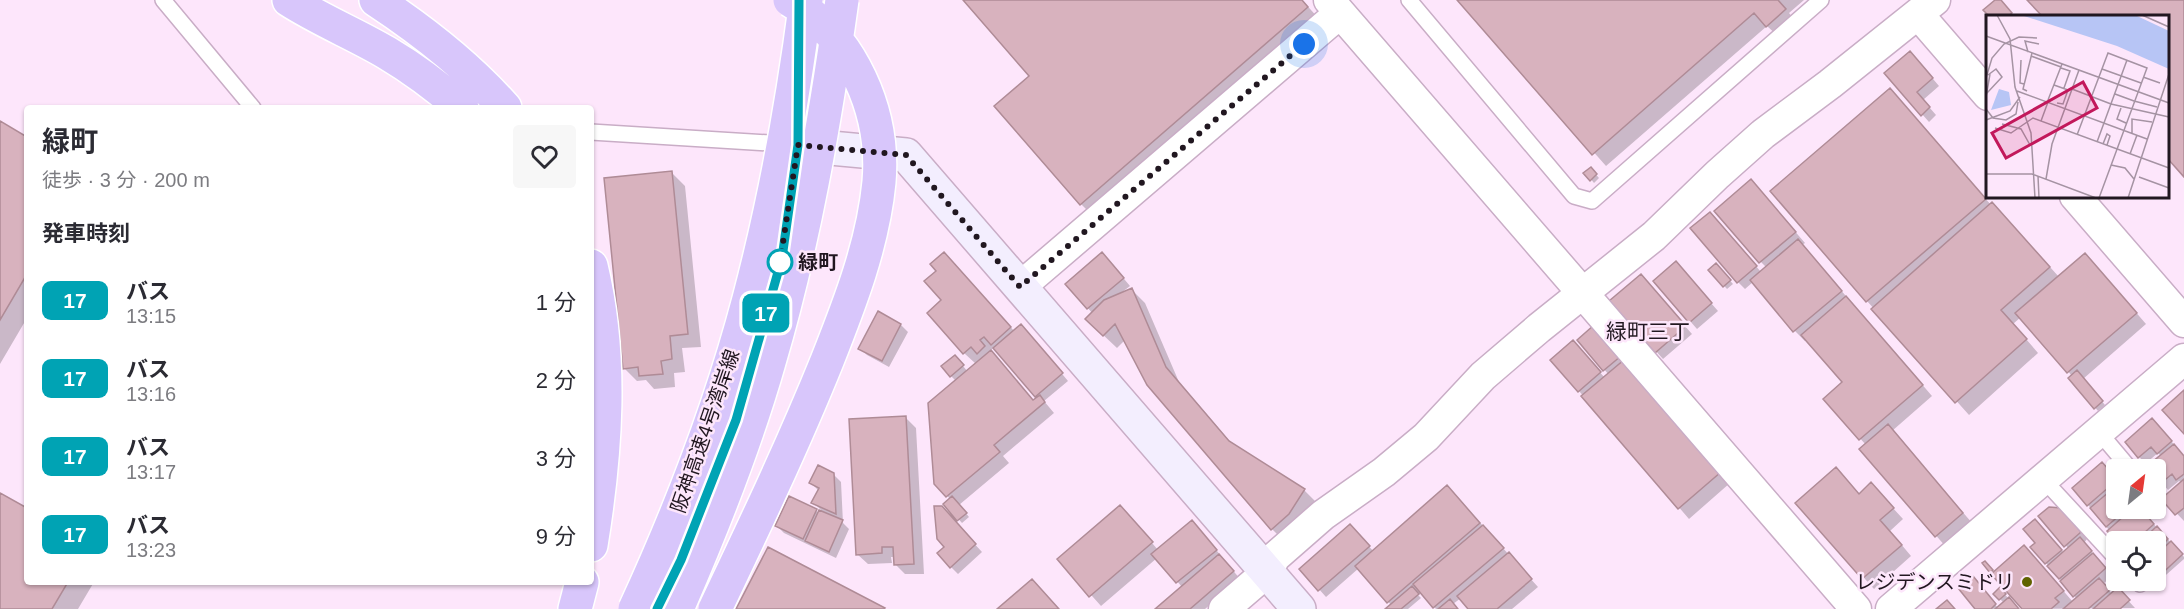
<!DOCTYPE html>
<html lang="ja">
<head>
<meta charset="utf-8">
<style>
  :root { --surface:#fff; --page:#f7f7f7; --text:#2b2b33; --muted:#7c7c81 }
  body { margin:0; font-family:Helvetica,"Noto Sans JP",sans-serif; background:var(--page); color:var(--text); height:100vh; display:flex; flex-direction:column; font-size:22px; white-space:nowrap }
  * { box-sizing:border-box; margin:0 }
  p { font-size:20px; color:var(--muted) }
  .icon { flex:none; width:33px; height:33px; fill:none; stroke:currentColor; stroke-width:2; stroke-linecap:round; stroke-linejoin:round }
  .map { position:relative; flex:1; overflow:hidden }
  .drawer { position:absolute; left:24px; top:105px; width:570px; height:480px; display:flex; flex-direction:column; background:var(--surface); border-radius:6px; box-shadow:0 2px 4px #0004 }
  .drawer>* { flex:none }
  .badge { padding:0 12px; border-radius:9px; font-size:21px; line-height:39px }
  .needle { width:39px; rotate:29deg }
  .buttons { position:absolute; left:2106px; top:459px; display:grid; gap:12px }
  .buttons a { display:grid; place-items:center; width:60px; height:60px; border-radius:6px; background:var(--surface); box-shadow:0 2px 4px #0004; font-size:30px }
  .you { position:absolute; width:30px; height:30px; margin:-15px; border:4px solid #fff; border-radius:50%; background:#1a73e8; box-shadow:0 0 0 9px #1a73e833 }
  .map>.badge { position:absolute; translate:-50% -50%; box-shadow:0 0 0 3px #fff }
  h2 { padding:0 18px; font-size:22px; line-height:54px }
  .round { display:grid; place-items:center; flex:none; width:63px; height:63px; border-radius:6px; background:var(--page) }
  .summary { display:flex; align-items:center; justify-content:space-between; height:102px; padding:0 18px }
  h1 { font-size:28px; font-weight:700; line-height:45px }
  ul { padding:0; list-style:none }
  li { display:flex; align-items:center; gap:18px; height:78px; padding:0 18px }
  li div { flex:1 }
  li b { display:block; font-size:22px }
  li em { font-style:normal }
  li .badge { min-width:66px; font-weight:700; text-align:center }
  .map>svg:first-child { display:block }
  .shadow { fill:#0003; fill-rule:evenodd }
  .building { fill:#d8b2be; stroke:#af8b96; stroke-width:1.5 }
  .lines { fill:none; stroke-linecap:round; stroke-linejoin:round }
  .lane-casing { stroke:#c9adc6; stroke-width:18 }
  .street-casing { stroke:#c9adc6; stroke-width:33 }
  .secondary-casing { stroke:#c9adc6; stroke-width:36 }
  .highway-casing { stroke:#fff; stroke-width:36 }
  .lane { stroke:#fff; stroke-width:15 }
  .street { stroke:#fff; stroke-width:30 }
  .secondary { stroke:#f3eefe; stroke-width:33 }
  .highway { stroke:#d8c6fb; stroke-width:33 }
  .highway-bridge-casing { stroke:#fff; stroke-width:36; stroke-linecap:butt }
  .highway-bridge { stroke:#d8c6fb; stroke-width:33 }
  .line-casing { stroke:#fff; stroke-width:14 }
  .line { stroke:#00a3b4; stroke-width:9 }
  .walk { stroke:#211720; stroke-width:6; stroke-dasharray:0 10.8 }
  .stop-dot { fill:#fff; stroke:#00a3b4; stroke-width:3 }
  .poi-dot { fill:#606300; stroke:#fde6fb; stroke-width:2 }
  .labels { text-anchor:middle; stroke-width:5; stroke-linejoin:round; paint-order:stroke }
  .stop-label { font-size:20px; font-weight:bold; fill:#211720; stroke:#fde6fb; text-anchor:start }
  .street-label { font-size:20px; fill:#211720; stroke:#fde6fb }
  .poi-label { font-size:20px; fill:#211720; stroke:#fde6fb; text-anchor:end }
  .neighbourhood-label { font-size:21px; fill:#211720; stroke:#fde6fb }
  .inset-road { fill:none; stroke:#a593a3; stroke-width:1.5 }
  .view { fill:#c2185b; fill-opacity:0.15; stroke:#c2185b; stroke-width:3 }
  .inset-edge { fill:none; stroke:#211720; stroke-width:3 }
</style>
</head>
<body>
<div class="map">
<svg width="2184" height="609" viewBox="0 0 2184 609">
  <rect width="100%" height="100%" fill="#fde6fb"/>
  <!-- shadow -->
  <path class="shadow" d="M 965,0 L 1302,0 L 1320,20 L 1094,217 L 1081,204 L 1031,76 Z
    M 1459,0 L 1804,0 L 1789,13 L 1797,23 L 1780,38 L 1767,26 L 1606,166 Z
    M 1997,0 L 1999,0 L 2014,16 L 1991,16 L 1985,10 Z
    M 2029,0 L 2184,0 L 2184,175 L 2168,156 L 2168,16 L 2044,16 Z
    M 1917,60 L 1939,86 L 1923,100 L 1936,115 L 1929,122 L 1886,73 Z
    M 1902,103 L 1991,205 L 2005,217 L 2059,277 L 2095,265 L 2146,324 L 2083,379 L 2105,405 L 2098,411 L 2070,378 L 2072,376 L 2021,317 L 2013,324 L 2038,353 L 1969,415 L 1867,301 Z
    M 0,123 L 27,139 L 27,318 L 0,364 Z
    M 1591,169 L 1599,178 L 1594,183 L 1586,173 Z
    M 672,173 L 685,186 L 701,347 L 682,348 L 685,372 L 674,373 L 675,387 L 654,389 L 646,380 L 637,381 L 624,368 Z
    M 1761,192 L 1805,243 L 1802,245 L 1932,396 L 1892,431 L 1973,524 L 1946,547 L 1861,449 L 1866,445 L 1825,399 L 1844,382 L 1807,340 L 1805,341 L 1795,331 L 1753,282 L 1745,289 L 1738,282 L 1717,221 L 1761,272 L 1767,268 L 1761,262 Z
    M 1109,261 L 1130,286 L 1121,293 L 1132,290 L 1145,303 L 1179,382 L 1233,445 L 1304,490 L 1317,503 L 1285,542 L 1272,529 L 1125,340 L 1117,348 L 1100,332 L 1093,314 L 1067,284 Z
    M 954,264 L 1015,332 L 1028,333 L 1068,381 L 1044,401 L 1054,413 L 1003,456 L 1009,463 L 959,505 L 969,517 L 962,523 L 945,504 L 950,499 L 936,483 L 956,381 L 951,376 L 958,360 L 968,372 L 976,364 L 964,353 L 944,300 ZM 994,347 L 1038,398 L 1034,401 L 990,351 Z
    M 1716,265 L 1733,284 L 1727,289 L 1710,270 Z
    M 1682,270 L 1718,311 L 1697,329 L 1655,281 Z
    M 1647,283 L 1692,334 L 1663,359 L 1611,301 Z
    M 901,325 L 908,332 L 889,367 L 867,355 L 860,348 Z
    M 1594,327 L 1730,483 L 1689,519 L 1579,391 L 1579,349 L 1605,378 L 1609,375 L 1579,340 Z
    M 906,418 L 916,428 L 924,574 L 905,574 L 895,564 L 895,557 L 891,557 L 892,563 L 868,564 L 857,554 Z
    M 2159,427 L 2184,456 L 2184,521 L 2163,499 L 2182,483 L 2179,481 L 2168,490 L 2156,476 L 2156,470 L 2161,456 L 2158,453 L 2146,463 L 2139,457 Z
    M 2109,471 L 2116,479 L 2116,508 L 2139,508 L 2184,557 L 2184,559 L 2158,582 L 2156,579 L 2156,542 L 2119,542 L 2074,488 Z
    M 833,474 L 841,482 L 843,523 L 849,529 L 836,558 L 784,533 L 777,526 L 816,511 L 819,514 L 821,510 L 813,502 L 819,491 L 811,483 Z
    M 0,494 L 27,510 L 27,582 L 94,582 L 78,609 L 0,609 Z
    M 1859,495 L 1881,495 L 1903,519 L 1890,531 L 1911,556 L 1874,589 L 1797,503 Z
    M 1458,498 L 1538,587 L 1512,609 L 1470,609 L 1461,598 L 1453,604 L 1458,609 L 1436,609 L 1422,592 L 1418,595 L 1421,598 L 1408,609 L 1387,609 L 1391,605 L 1359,568 L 1326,597 L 1301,569 L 1357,533 L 1374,552 Z
    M 948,515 L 982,552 L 958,574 L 951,567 L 946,547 Z
    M 1130,517 L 1158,550 L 1199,529 L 1240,579 L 1205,609 L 1157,609 L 1182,587 L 1157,558 L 1101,606 L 1059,559 Z
    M 2040,517 L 2068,517 L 2087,539 L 2084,543 L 2112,576 L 2103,584 L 2112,594 L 2124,596 L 2135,608 L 2024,609 L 1991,572 L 1985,563 L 1994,573 L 2040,564 L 2073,602 L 2077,599 L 2046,563 L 2037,543 L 2042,528 L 2064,553 L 2069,549 Z
    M 1976,581 L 1998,608 L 2004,603 L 1995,594 L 2000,589 L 2018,609 L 1977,609 Z"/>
  <!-- building -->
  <path class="building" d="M 963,0 L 1302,0 L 1308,7 L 1080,205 L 994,106 L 1029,76 Z
    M 1457,0 L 1778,0 L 1786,9 L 1766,27 L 1754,13 L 1592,155 Z
    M 1995,0 L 2001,0 L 2012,13 L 2008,16 L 1989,16 L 1983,10 Z
    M 2027,0 L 2184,0 L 2184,177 L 2168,159 L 2168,16 L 2042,16 Z
    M 1910,51 L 1933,78 L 1917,92 L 1930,107 L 1921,116 L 1884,73 Z
    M 1890,88 L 1986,199 L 1866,302 L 1770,191 Z
    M 0,121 L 27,137 L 27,274 L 0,320 Z
    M 1591,167 L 1597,174 L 1590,181 L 1583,173 Z
    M 672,171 L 688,334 L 670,336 L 672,359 L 661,361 L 663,374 L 639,376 L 638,367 L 623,369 L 604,178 Z
    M 1751,179 L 1796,232 L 1759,263 L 1714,211 Z
    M 1992,202 L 2050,267 L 2001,310 L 2027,339 L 1955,403 L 1871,309 Z
    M 1710,212 L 1757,266 L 1737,283 L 1690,228 Z
    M 1798,239 L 1842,291 L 1793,332 L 1750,280 Z
    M 944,252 L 1011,327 L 991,345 L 984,337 L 980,340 L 985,346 L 977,354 L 971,347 L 963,354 L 927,313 L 941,300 L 924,281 L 936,271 L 930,264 Z
    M 1102,252 L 1124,278 L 1087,309 L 1065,284 Z
    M 2085,253 L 2137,313 L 2067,373 L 2015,313 Z
    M 1676,261 L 1712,303 L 1689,323 L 1653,281 Z
    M 1716,263 L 1731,280 L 1723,287 L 1708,270 Z
    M 1641,274 L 1686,326 L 1655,353 L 1609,301 Z
    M 1132,288 L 1166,367 L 1229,441 L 1305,489 L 1289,514 L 1271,530 L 1147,385 L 1115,324 L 1103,336 L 1085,319 L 1104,300 Z
    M 1846,296 L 1923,385 L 1859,440 L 1823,399 L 1842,382 L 1801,335 Z
    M 878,311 L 901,324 L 882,361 L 858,349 Z
    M 1021,324 L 1063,373 L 1035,397 L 993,348 Z
    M 1594,325 L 1621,356 L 1603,371 L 1577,340 Z
    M 1573,340 L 1601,372 L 1578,392 L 1550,360 Z
    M 991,350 L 1033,400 L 1040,395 L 1045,402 L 994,445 L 1000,452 L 946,497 L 934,484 L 928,403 Z
    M 955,355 L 964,365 L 950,377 L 941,366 Z
    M 1625,359 L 1721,472 L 1678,509 L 1581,396 Z
    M 2077,370 L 2103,401 L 2094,409 L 2068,378 Z
    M 2184,390 L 2184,434 L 2162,410 Z
    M 906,416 L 914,564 L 894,565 L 893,547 L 882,547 L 882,553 L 856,555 L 849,419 Z
    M 2152,418 L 2172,441 L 2157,454 L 2151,447 L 2138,458 L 2125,442 Z
    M 1888,424 L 1963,513 L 1935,537 L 1859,449 Z
    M 2174,444 L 2184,456 L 2184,474 L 2176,480 L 2172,474 L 2160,484 L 2156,479 L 2156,470 L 2148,470 L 2146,467 Z
    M 2102,462 L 2116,478 L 2116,481 L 2087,506 L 2072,488 Z
    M 818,465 L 834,473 L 836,514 L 811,503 L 819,488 L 809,483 Z
    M 1836,467 L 1859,494 L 1871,482 L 1894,508 L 1880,520 L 1902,545 L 1862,579 L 1795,503 Z
    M 2184,479 L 2184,508 L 2175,515 L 2161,499 Z
    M 1447,485 L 1480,523 L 1387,603 L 1355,566 Z
    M 2116,486 L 2116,508 L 2128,508 L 2106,527 L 2090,508 Z
    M 0,493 L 27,508 L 27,582 L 68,582 L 52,609 L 0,609 Z
    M 789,496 L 817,509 L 803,539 L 775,526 Z
    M 952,496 L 967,513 L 957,521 L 943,504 Z
    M 1120,505 L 1153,542 L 1089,597 L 1057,559 Z
    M 934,506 L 942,506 L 976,544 L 950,568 L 937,553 L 944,547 L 937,539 Z
    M 2049,507 L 2062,508 L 2081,532 L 2064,547 L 2038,516 Z
    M 2133,508 L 2140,508 L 2154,524 L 2134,542 L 2117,542 L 2107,531 Z
    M 819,510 L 843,520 L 829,552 L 805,541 Z
    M 2035,519 L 2062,550 L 2045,564 L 2030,547 L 2035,543 L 2023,529 Z
    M 1192,520 L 1217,550 L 1176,583 L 1151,554 Z
    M 1350,524 L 1370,546 L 1318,591 L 1299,569 Z
    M 1483,525 L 1504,548 L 1433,608 L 1413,584 Z
    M 2157,526 L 2168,539 L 2156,551 L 2156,542 L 2140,542 Z
    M 2080,537 L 2092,551 L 2059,579 L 2047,566 Z
    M 2171,541 L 2183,554 L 2156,579 L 2156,555 Z
    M 2024,545 L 2064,591 L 2055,598 L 2059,602 L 2051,609 L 2022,609 L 1991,574 Z
    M 768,547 L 885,608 L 884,609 L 736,609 Z
    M 1509,552 L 1532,579 L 1497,609 L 1468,609 L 1457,596 Z
    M 2093,553 L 2106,568 L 2073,597 L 2060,581 Z
    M 1219,554 L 1234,571 L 1190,609 L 1155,609 Z
    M 1985,561 L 1993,570 L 1990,573 L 1982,563 Z
    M 1973,576 L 1996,604 L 1991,609 L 1975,609 L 1958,588 Z
    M 2099,578 L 2110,590 L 2088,609 L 2063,609 Z
    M 1032,579 L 1059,609 L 997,609 Z
    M 1412,586 L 1419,594 L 1401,609 L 1385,609 Z
    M 2000,587 L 2006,594 L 1999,600 L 1993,594 Z
    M 2118,587 L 2130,600 L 2120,609 L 2093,609 Z
    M 2009,597 L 2019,609 L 1995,609 Z
    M 1450,599 L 1458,609 L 1438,609 Z
    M 1947,600 L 1955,609 L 1936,609 Z"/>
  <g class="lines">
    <!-- lane casing -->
    <g class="lane-casing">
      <path id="lane" d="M 163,0 L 253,108
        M 1409,0 L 1574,196 L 1592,201 L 1821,0
        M 591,132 L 786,144
        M 2099,432 L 2131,470
        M 2043,479 L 2116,558
        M 2137,580 L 2140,584"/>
    </g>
    <!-- street casing -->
    <g class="street-casing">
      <path id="street" d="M 1329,0 L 1856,609
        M 1918,14 L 1988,95
        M 2075,196 L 2184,322
        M 1020,287 L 1340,13
        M 1224,609 L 1267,572 L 1275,557 L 1323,515 L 1384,472 L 1426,437 L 1483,376 L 1539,328 L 1654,236 L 1717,175 L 1763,134 L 1830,84 L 1935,0
        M 1891,609 L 2184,359"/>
    </g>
    <!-- secondary casing -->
    <g class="secondary-casing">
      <path id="secondary" d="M 798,145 L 906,155 L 1299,609
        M 777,275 L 781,258 L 797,149
        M 657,609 L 681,560 L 694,526"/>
    </g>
    <!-- highway casing -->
    <g class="highway-casing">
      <path id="highway" d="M 289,0 C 320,20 355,34 387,53 C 414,69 439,88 462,108
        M 376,0 C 423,31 467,65 505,108
        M 591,266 C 613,357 606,453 591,545
        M 575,609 L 582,582"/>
    </g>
    <!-- lane -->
    <use href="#lane" class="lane"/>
    <!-- street -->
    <use href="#street" class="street"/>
    <!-- secondary -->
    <use href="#secondary" class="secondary"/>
    <!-- highway -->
    <use href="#highway" class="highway"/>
    <!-- highway-bridge casing -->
    <g class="highway-bridge-casing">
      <path id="highway-bridge" d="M 635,609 C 681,509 721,405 749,299 C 775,201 793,100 806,0
        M 677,609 C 712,529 745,446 769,362 C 804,243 825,122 842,0
        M 715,609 C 754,527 793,445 827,361 C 850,303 873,244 879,182 C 885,112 852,36 790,0"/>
    </g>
    <!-- highway-bridge -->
    <use href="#highway-bridge" class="highway-bridge"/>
  </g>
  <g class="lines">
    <!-- line casing -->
    <g class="line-casing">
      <path id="line" d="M 657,609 L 681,560 L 736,420 L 782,258 L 798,145 L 799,0"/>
    </g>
    <!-- line -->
    <use href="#line" class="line"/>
    <!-- walk -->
    <path class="walk" d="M 780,262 L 798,145 L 906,155 L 1020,287 L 1304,44"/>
  </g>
  <!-- markers -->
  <circle class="stop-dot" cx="780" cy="262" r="12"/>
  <circle class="poi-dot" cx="2027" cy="582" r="6"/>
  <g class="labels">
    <!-- stop labels -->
    <g class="stop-label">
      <text x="798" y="269">緑町</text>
    </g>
    <!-- street labels -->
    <g class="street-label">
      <text transform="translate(705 431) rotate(-71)" y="7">阪神高速4号湾岸線</text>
    </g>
    <!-- poi labels -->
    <g class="poi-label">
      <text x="2015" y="589">レジデンスミドリ</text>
    </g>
    <!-- neighbourhood labels -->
    <g class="neighbourhood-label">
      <text x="1648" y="339">緑町三丁</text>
    </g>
  </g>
  <!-- overview -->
  <g transform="translate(1986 15)">
    <rect width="183" height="183" fill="#fde6fb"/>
    <path d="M 35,0 L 149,0 L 183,16 L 183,54 L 131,31 ZM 13,74 L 23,77 L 25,90 L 5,95 Z" fill="#b7c5f5"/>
    <path class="inset-road" d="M 11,0 L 24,24 L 29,72 L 45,118 L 49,183M 156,0 L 183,12M 0,21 L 183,88M 42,37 L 39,26 L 53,29M 45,41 L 75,52M 35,45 L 34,68 L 38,69M 75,53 L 84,56 L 78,73M 116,54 L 155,68M 157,62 L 174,68M 0,63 L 6,43 L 18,29 L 33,22 L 51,23M 68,70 L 82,75 L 77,89 L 71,88M 86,74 L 125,89M 31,76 L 161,124M 41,76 L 37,74 L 46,38M 1,78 L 16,62 L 10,54 L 2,60M 129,79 L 148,86M 0,82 L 4,59M 62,85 L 76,49M 148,86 L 171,92M 125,89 L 183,102M 135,93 L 131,104 L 140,108M 0,94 L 7,103 L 20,105 L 30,99 L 32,87M 0,105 L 24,96 L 34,82M 55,106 L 62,87M 16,109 L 35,114 L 44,130M 9,113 L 25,118 L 47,103 L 183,153M 146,118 L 146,104 L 166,107M 91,120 L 122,38 L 161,53 L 113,183M 111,127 L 141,45M 117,129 L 121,119 L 124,121 L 121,130M 144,139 L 151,120M 125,150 L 139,153 L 148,164M 0,159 L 46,159 L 110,183M 52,161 L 53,183M 153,162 L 183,173M 60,164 L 66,129 L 93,55M 142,183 L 183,59"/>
    <path class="view" d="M 97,67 L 111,93 L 20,143 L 6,118 Z"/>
    <rect width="183" height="183" class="inset-edge"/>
  </g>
</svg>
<div class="buttons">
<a><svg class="needle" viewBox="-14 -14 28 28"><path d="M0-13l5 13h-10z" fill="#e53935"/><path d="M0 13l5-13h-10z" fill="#7c7c81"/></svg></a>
<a><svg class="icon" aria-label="locate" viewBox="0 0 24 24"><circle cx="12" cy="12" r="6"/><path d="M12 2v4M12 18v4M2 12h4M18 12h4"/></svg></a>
</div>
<div class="you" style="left:1304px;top:44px"></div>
<b class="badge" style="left:766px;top:313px;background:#00a3b4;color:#fff">17</b>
<section class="drawer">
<div class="summary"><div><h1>緑町</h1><p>徒歩 · 3 分 · 200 m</p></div><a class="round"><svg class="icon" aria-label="heart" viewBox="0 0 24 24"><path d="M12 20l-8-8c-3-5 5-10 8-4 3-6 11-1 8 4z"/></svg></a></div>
<h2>発車時刻</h2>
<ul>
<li><span class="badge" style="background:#00a3b4;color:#fff">17</span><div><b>バス</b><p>13:15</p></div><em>1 分</em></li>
<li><span class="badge" style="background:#00a3b4;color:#fff">17</span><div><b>バス</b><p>13:16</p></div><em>2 分</em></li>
<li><span class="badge" style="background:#00a3b4;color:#fff">17</span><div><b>バス</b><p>13:17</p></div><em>3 分</em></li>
<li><span class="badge" style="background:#00a3b4;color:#fff">17</span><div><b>バス</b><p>13:23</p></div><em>9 分</em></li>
</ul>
</section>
</div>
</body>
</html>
